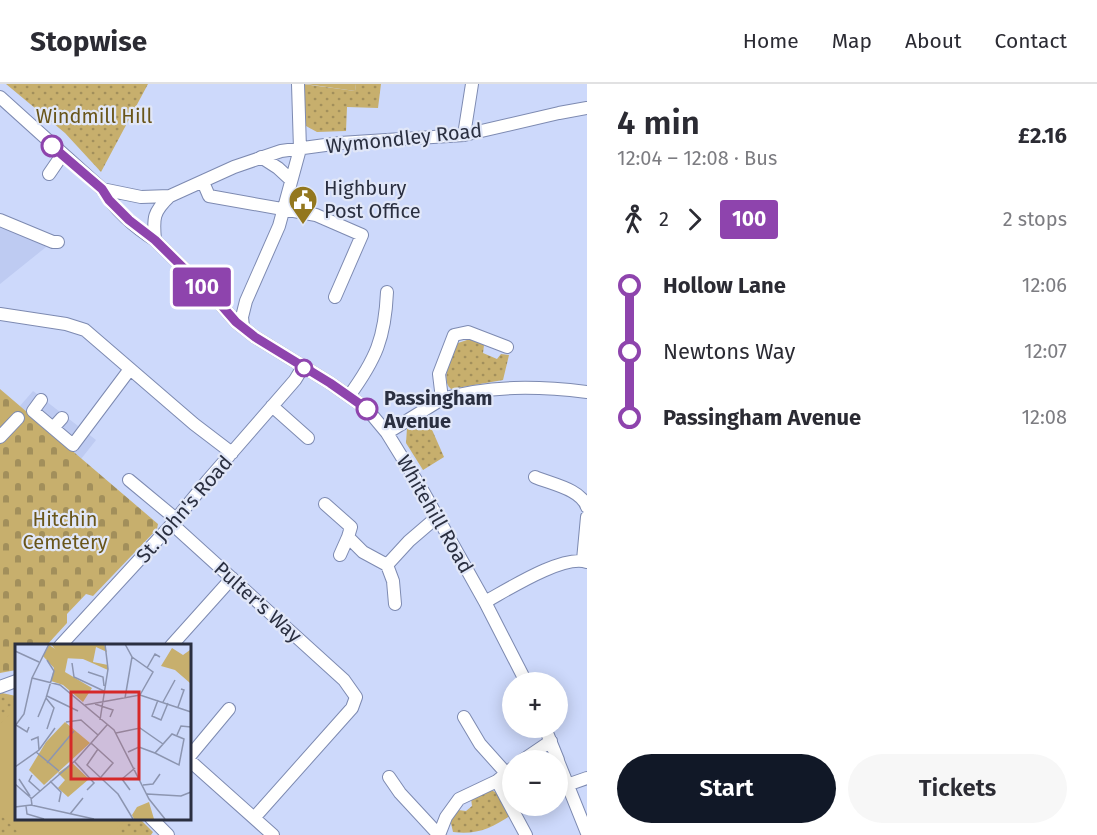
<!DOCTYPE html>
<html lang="en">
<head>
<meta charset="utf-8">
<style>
  :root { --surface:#fff; --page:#f7f7f7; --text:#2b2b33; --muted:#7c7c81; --line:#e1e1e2; --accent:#111827 }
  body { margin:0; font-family:"Fira Sans",sans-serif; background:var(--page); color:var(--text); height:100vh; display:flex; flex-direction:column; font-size:22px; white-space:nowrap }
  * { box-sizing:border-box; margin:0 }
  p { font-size:20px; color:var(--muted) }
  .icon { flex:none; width:33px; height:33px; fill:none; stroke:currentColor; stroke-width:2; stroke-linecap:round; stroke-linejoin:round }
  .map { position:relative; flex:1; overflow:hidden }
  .details { display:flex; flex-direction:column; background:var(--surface); width:510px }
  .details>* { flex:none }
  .badge { padding:0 12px; border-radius:4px; font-size:21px; line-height:39px }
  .controls { position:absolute; left:502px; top:588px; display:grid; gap:12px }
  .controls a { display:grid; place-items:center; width:66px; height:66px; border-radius:50%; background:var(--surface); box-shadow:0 3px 15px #0003; font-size:30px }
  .map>.badge { position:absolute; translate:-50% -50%; box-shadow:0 0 0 3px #fff }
  .legs { display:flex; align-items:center; gap:9px; height:66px; padding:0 30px; font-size:20px }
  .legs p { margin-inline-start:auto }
  .summary { display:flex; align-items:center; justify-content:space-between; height:102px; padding:0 30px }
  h1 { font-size:33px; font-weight:600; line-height:45px }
  .primary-button { display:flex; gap:12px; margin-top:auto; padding:12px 30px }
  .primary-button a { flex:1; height:69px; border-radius:36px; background:var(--accent); color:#fff; font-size:24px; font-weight:600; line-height:69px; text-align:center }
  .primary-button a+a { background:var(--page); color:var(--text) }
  ul { padding:0 30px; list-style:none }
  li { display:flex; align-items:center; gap:21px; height:66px; font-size:22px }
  li i { display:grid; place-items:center; width:9px; height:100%; margin:0 8px; background:currentColor }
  li i::after { content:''; width:15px; height:15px; margin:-8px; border:4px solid; border-radius:50%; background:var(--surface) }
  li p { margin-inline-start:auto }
  li:first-child i { background:linear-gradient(#0000 50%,currentColor 0) }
  li:last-child i { background:linear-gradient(currentColor 50%,#0000 0) }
  header { display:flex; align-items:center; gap:36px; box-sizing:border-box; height:84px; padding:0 30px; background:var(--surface); border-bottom:2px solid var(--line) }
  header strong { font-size:28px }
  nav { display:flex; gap:33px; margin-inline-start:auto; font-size:21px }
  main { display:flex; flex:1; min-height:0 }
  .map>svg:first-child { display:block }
  .built { fill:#becbf2 }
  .grass { fill:url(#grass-dots) }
  .cemetery { fill:url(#cemetery-stones) }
  .garden { fill:#c7af6d }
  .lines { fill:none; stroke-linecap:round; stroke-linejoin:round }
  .minor-casing { stroke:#7d8ab1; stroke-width:14 }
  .minor { stroke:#fff; stroke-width:12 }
  .line-1-casing { stroke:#fff; stroke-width:14 }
  .line-1 { stroke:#8e44ad; stroke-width:9 }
  .stop-1-dot { fill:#fff; stroke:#8e44ad; stroke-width:3 }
  .labels { text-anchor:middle; stroke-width:4.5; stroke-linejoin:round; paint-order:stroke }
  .park-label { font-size:20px; fill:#695519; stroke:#e1e7f8 }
  .street-label { font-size:20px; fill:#2a2f40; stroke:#e1e7f8 }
  .poi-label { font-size:20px; fill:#2a2f40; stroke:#e1e7f8; text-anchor:start }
  .stop-label { font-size:20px; font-weight:bold; fill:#2a2f40; stroke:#e1e7f8; text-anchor:start }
  .inset-road { fill:none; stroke:#8c95b0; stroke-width:1.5 }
  .view { fill:#d62828; fill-opacity:0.15; stroke:#d62828; stroke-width:3 }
  .inset-edge { fill:none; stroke:#2a2f40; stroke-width:3 }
</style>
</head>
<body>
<header>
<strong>Stopwise</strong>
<nav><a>Home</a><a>Map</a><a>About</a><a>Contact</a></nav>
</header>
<main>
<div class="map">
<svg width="587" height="751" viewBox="0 0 587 751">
  <defs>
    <pattern id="grass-dots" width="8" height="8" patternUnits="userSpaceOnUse" patternTransform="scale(1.5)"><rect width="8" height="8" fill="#c7af6d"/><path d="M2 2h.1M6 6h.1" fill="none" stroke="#a28f5b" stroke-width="1.8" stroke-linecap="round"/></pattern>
    <pattern id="cemetery-stones" width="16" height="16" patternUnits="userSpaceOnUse" patternTransform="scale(1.5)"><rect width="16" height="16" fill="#c7af6d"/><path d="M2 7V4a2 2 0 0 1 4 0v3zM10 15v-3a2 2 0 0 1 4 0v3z" fill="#a28f5b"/></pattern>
  </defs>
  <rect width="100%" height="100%" fill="#cdd9fb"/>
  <!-- built -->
  <path class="built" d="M 0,139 L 44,156 L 46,163 L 0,200 Z
    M 33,307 L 96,356 L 81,375 L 20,322 Z"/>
  <!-- grass -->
  <path class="grass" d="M 6,0 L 148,0 L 101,88 L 65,49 Z
    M 303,0 L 355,7 L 356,0 L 381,0 L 378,24 L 347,23 L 346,47 L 317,48 L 306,42 Z
    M 470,255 L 484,261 L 483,269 L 497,275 L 501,270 L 509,271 L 503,296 L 451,305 C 439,295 453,272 458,259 Z
    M 426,332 L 444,373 L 423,386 L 406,359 L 407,344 Z
    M 2,609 L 16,612 L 16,734 L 140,735 L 153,748 L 151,751 L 0,751 L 0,610 Z
    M 491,706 L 497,709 L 511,731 C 492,744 477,751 453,748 L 450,735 L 458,726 L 466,727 L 472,722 L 471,714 Z"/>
  <!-- cemetery -->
  <path class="cemetery" d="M 0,305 L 158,440 L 157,445 L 93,512 L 86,510 L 67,530 L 67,539 L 46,562 L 16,562 L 16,586 L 0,589 Z"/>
  <!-- garden -->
  <path class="garden" d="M 306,0 L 356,0 L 355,7 Z
    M 16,624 L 16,734 L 127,735 L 110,751 L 21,751 L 0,730 L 0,640 Z"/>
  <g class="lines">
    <!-- minor casing -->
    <g class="minor-casing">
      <path id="minor" d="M 0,13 L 102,105 C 114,125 135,144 155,156 L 222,222 L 236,238 L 255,253 L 330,299 L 367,325 L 387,349 L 424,409 L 485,518 L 526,598
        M 464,51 L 472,0
        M 261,73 L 278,84 L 291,96
        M 49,90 L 62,71
        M 203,98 L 209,112 L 316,131 L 362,151 L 335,213
        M 102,105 L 141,113 L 170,112 L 234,83 L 281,67 L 340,59 L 464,51 L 559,29 L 587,24
        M 0,136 L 53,158 L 58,158
        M 155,156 C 153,134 153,128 170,112
        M 0,230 L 66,240 L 85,246 L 194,340 L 232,369
        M 243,243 L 242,233 L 246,217 L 279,142 L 300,65 L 298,0
        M 349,312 C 376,275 385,254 387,208
        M 442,315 L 439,290 L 454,251 L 468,248 L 507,263
        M 41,316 L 33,327 L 73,361 L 130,285
        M 272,322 L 308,354
        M 53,344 L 62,334
        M 387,349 L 442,315 C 490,301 538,302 587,308
        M 0,353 L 18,334
        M 535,393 C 551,400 581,405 587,423
        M 129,396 L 176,435
        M 325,420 L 351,443 L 348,453
        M 172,440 L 344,596 L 356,613 L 352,624 L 254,734
        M 340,471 L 348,453 L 363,468 L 387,481
        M 583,476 L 587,433
        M 485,518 C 507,506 563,470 587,478
        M 395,520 L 393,497 L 387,481 L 409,457 L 437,433
        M 60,562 L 172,440 L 208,396 L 295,296 L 303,283
        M 171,562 L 232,494
        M 0,603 L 16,597
        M 464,633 L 480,660 L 506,689
        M 545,644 L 558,676
        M 189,673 L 229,625
        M 189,676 L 273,751
        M 523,676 L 551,657
        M 558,677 L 587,749
        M 389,693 L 400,709 L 438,750
        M 497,697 L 526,751
        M 567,701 L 587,694
        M 151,734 L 168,751
        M 439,751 L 446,733 L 459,715 L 497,697 L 513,684"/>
    </g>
    <!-- minor -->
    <use href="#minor" class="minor"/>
  </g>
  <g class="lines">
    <!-- line-1 casing -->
    <g class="line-1-casing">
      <path id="line-1" d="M 52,62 L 102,105 L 109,116 L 129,136 L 155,156 L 222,222 L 236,238 L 255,253 L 330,299 L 367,325"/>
    </g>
    <!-- line-1 -->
    <use href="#line-1" class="line-1"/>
  </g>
  <!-- icons -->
  <defs>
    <g id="civic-pin" transform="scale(1.5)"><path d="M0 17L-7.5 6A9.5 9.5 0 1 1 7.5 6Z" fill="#93771e" stroke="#e1e7f8"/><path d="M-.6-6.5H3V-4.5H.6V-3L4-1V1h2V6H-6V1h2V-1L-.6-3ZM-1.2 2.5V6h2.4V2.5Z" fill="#fff"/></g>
  </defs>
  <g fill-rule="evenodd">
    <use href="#civic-pin" x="303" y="116"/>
  </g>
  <!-- markers -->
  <g class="stop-1-dot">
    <circle cx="52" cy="62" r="10"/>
    <circle cx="304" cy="284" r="8"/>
    <circle cx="367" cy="325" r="10"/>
  </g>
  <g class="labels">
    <!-- park labels -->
    <g class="park-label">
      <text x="94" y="39">Windmill Hill</text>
      <text x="65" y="442">Hitchin<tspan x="65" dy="23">Cemetery</tspan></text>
    </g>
    <!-- street labels -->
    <g class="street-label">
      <text transform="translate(404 54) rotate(-6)" y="7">Wymondley Road</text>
      <text transform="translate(184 425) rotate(-49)" y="7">St. John's Road</text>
      <text transform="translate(435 430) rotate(60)" y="7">Whitehill Road</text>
      <text transform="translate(258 518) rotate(42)" y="7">Pulter's Way</text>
    </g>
    <!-- poi labels -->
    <g class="poi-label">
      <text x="324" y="111">Highbury<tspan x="324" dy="23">Post Office</tspan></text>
    </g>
    <!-- stop labels -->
    <g class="stop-label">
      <text x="384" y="321">Passingham<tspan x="384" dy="23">Avenue</tspan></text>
    </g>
  </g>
  <!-- overview -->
  <g transform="translate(15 560)">
    <rect width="176" height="176" fill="#cdd9fb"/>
    <path d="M 34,1 L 53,13 L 50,28 L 77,44 L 68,58 L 48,41 L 36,37 L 39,24 L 28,12 ZM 157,4 L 168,11 L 175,6 L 175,39 L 160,26 L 146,22 ZM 57,119 L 74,135 L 53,153 L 43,144 L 50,136 L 43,129 ZM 134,158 L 139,175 L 119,175 L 117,171 L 122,163 Z" fill="#c7af6d"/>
    <path d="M 36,0 L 89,0 L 92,8 L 81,3 L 78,18 L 93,21 L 93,26 L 68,15 L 47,14 Z" fill="#c7af6d"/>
    <path d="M 50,78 L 75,99 L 29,141 L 14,126 L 31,98 Z" fill="#c7af6d"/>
    <path d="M 58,120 L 71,133 L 64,140 L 51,128 Z" fill="#c7af6d"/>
    <path class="inset-road" d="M 0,7 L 24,18M 117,13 L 138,28 L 125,51M 57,19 L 59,33 L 91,48M 132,24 L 140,10 L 145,13M 73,28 L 88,33 L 89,42M 17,34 L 45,41 L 99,86 L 134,155 L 150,175M 32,52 L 63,67M 31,54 L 39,27 L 32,16M 31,54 L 39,64 L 32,85M 110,54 L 117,13 L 110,0M 143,56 L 137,72 L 146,76 L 153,59M 148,58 L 160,36M 80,60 L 98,66 L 95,73M 70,61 L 125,51 L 176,68M 163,63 L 169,46 L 166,45M 23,73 L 31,54M 85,76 L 93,25 L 90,0M 51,78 L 66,76 L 83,91M 1,81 L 12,88 L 14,83M 0,82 L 9,70 L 17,34 L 34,0M 101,89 L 125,84 L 148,100M 162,91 L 166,82 L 176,83M 16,96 L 23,93 L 24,106M 76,99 L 98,119 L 86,133M 83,105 L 72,121 L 103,150 L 118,175M 21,108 L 44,127M 113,108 L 124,103 L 140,109 L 157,90 L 169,95 L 164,121 L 140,109M 59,117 L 79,139 L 72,146M 32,119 L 59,87M 0,123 L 24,106 L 40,84M 17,131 L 14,137 L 25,147M 4,135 L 15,152M 35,137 L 46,148 L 44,158M 0,140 L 16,154 L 17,161M 128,141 L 138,140 L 145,130M 115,146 L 107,135 L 120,124M 132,150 L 166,152 L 176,148M 16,155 L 61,116 L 92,81M 11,162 L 12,170 L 29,175M 0,163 L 16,161 L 79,175M 55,170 L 68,154"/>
    <path class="view" d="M 56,48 L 124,48 L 124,135 L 56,135 Z"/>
    <rect width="176" height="176" class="inset-edge"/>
  </g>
</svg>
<div class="controls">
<a>+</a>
<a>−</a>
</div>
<b class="badge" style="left:202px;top:203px;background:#8e44ad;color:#fff">100</b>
</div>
<section class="details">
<div class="summary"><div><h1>4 min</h1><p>12:04 – 12:08 · Bus</p></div><b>£2.16</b></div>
<div class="legs"><svg class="icon" aria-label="walk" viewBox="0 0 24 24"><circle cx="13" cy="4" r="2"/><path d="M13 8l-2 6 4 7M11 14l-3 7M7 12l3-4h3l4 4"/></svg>2<svg class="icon" aria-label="forward" viewBox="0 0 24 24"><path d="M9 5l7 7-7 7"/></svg><b class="badge" style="background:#8e44ad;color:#fff">100</b><p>2 stops</p></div>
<ul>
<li><i style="color:#8e44ad"></i><b>Hollow Lane</b><p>12:06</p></li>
<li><i style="color:#8e44ad"></i><span>Newtons Way</span><p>12:07</p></li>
<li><i style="color:#8e44ad"></i><b>Passingham Avenue</b><p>12:08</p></li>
</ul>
<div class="primary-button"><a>Start</a><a>Tickets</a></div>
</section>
</main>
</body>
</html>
